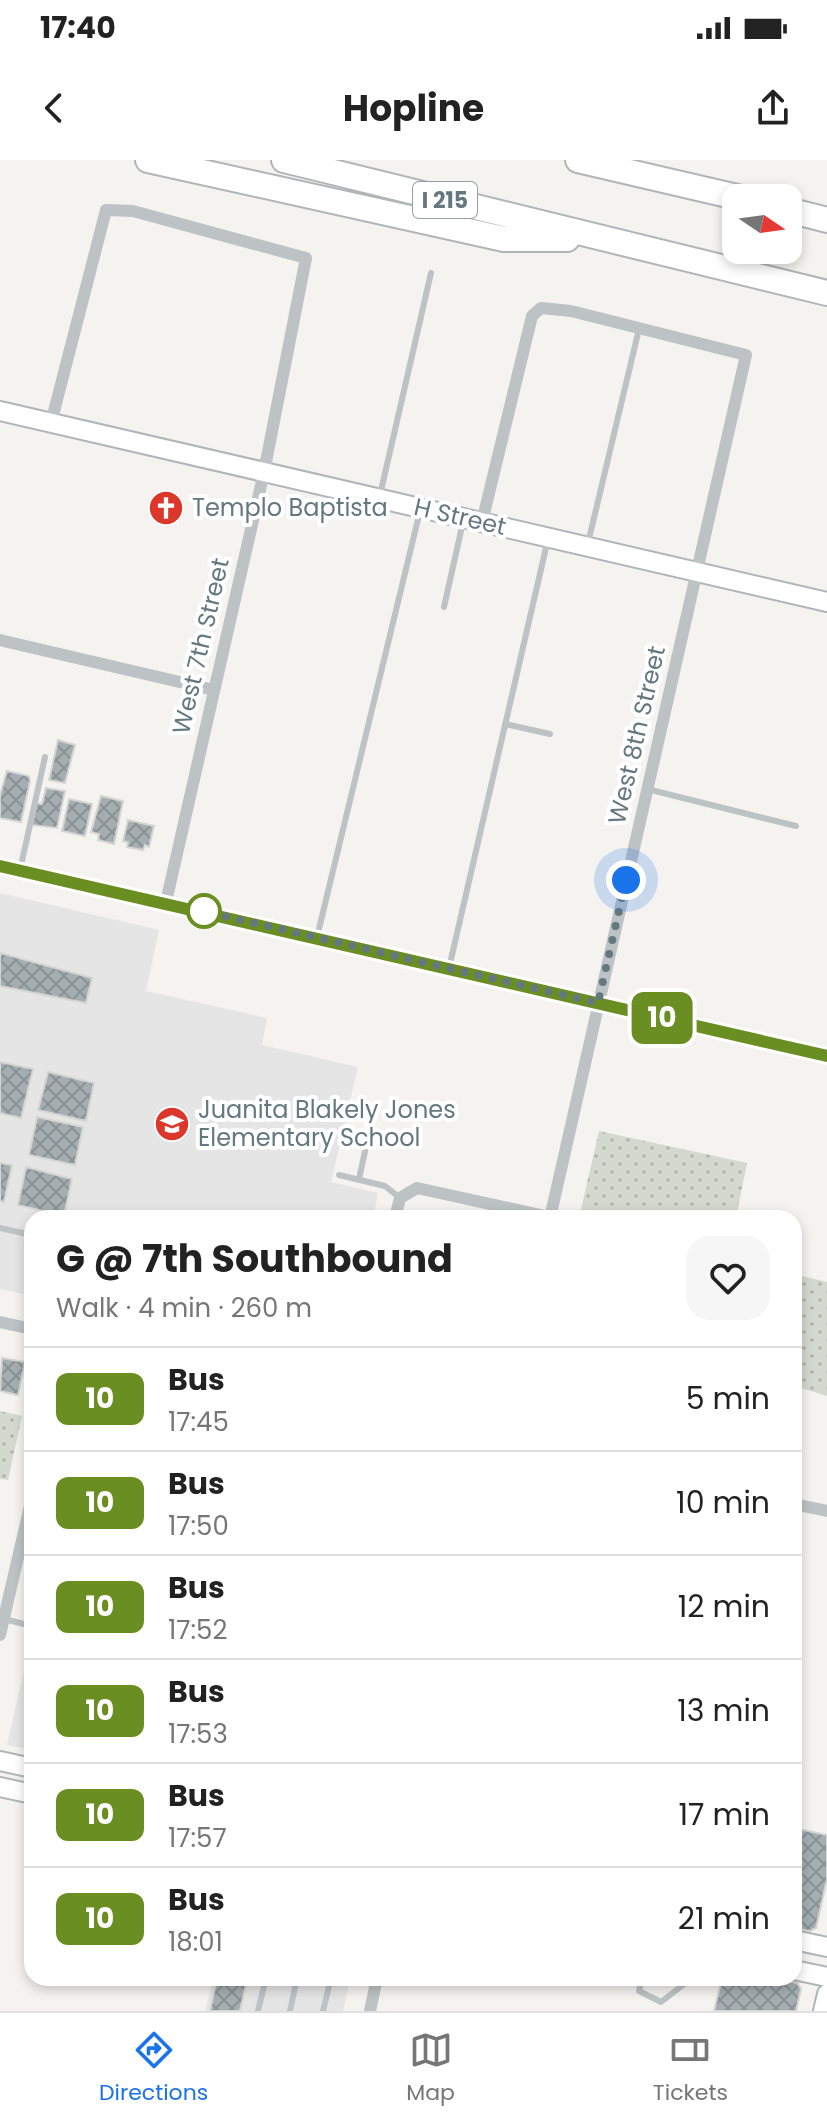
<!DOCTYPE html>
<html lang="en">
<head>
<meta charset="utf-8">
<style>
  :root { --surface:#fff; --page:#f6f6f6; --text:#222; --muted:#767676; --line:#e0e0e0; --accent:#1a73e8 }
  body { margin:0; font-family:Poppins,sans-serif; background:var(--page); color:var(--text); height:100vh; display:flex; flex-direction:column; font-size:30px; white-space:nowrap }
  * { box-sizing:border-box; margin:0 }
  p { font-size:26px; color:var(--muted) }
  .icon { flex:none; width:44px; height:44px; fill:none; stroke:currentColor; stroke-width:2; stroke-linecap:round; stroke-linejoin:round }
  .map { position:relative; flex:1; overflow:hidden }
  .side { position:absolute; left:24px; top:1050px; width:778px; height:776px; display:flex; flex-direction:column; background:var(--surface); border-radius:24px; box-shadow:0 4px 12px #0003 }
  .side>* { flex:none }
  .badge { padding:0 16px; border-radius:12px; font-size:28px; line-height:52px }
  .needle { width:52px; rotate:103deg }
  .tools { position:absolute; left:722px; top:24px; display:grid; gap:16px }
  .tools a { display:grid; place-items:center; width:80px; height:80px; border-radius:16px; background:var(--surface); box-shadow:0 4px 12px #0003; font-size:40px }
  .you { position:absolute; width:40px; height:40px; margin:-20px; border:6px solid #fff; border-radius:50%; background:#1a73e8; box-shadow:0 0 0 12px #1a73e833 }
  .map>.badge { position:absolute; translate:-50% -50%; box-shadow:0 0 0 4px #fff }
  .round { display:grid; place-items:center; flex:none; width:84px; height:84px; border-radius:24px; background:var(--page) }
  .headline { display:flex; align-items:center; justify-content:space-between; height:136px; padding:0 32px }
  h1 { font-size:38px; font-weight:700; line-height:60px }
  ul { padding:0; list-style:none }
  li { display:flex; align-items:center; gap:24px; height:104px; padding:0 32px; border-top:2px solid var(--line) }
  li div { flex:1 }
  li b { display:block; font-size:30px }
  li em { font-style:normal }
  li .badge { min-width:88px; font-weight:700; text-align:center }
  .status { display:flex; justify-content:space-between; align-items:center; height:56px; padding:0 40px; background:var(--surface); direction:ltr }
  .status svg { height:22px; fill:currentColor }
  header { display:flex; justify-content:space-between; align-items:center; height:104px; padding:0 32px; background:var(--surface); font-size:36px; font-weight:700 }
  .menu { display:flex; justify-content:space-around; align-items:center; height:112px; border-top:2px solid var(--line); background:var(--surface); font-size:22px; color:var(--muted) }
  .menu a { display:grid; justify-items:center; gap:4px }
  .menu .active { color:var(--accent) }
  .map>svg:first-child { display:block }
  .built { fill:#e4e5e4 }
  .grass { fill:url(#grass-dots) }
  .building { fill:url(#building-cross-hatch); stroke:#d5d5d3; stroke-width:2 }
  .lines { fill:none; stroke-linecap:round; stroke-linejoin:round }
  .secondary-casing { stroke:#afb6b9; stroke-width:22 }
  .highway-casing { stroke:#b0b5b7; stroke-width:28 }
  .lane { stroke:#bdc2c4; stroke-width:6 }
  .street { stroke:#bdc2c4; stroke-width:12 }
  .secondary { stroke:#fff; stroke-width:18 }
  .highway { stroke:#fff; stroke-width:24 }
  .line-casing { stroke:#fff; stroke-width:18 }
  .line { stroke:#6b8e23; stroke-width:12 }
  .walk { stroke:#647880; stroke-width:8; stroke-dasharray:0 14.4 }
  .stop-dot { fill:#fff; stroke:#6b8e23; stroke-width:4 }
  .labels { text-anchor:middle; stroke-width:8; stroke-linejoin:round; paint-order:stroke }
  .shield { fill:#fff; stroke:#92a0a6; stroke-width:2 }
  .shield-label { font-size:22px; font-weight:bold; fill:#647880 }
  .poi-label { font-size:24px; fill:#647880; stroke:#fff; text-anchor:start }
  .street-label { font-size:24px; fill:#647880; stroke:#fff }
</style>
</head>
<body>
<div class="status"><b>17:40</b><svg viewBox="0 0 49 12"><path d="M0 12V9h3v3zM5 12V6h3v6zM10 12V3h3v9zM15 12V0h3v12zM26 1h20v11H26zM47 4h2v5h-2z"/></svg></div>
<header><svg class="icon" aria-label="back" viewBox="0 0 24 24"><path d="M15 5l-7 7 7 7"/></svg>Hopline<svg class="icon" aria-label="share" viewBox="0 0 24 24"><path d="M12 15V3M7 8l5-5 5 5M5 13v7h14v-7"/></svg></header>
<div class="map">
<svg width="827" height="1851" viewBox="0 0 827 1851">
  <defs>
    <pattern id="grass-dots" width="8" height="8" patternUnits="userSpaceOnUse" patternTransform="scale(2)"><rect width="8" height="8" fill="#d4d9cf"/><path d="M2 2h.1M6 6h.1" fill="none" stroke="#b0b5ad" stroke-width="1.8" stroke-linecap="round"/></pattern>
    <pattern id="building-cross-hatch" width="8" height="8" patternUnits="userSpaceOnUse" patternTransform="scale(2)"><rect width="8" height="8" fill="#a4aeb1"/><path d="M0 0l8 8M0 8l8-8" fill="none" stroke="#899295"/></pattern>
  </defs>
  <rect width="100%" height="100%" fill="#f4f3f0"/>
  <!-- built -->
  <path class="built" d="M 0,733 L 159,770 L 146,831 L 267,858 L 262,885 L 358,907 L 331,1022 L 378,1033 L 373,1058 L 32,1058 L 32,1136 L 0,1129 Z
    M 32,1476 L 32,1590 L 7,1585 Z
    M 213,1818 L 350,1818 L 343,1851 L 205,1851 Z"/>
  <!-- grass -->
  <path class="grass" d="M 599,971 L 747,1003 L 736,1058 L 579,1058 Z
    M 794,1114 L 827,1122 L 827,1236 L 794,1226 Z
    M 0,1251 L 22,1256 L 8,1320 L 0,1319 Z"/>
  <!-- building -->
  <path class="building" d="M 58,580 L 75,585 L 65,623 L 49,620 Z
    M 7,611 L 29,616 L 30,621 L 21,662 L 0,658 L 0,635 Z
    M 46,628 L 65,631 L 57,668 L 32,665 L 37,643 L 42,644 Z
    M 101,636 L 123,641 L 114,684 L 98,680 L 99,674 L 91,672 Z
    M 69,639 L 92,644 L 85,676 L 62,671 Z
    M 128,660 L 154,666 L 149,687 L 145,685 L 143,690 L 127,687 L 128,682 L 123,681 Z
    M 0,793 L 92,818 L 86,843 L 0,826 Z
    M 0,902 L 33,909 L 21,958 L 0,953 Z
    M 48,912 L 94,923 L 86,961 L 38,950 Z
    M 37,957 L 83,967 L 75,1005 L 29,995 Z
    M 0,1003 L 12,1005 L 4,1042 L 0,1041 Z
    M 26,1007 L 72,1019 L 64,1056 L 18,1045 Z
    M 2,1198 L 25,1202 L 18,1235 L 0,1231 Z
    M 794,1668 L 827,1675 L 827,1719 L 816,1768 L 810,1771 L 794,1768 Z
    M 217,1818 L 247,1820 L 240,1851 L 210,1851 Z
    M 722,1818 L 775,1818 L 797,1823 L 801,1829 L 796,1851 L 714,1851 Z"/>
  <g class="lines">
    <!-- secondary casing -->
    <g class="secondary-casing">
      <path id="secondary" d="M 0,251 L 827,442
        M 0,1601 L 32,1608
        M 0,1627 L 32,1634
        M 794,1780 L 827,1787
        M 794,1810 L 827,1817
        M 823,1851 L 827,1834"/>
    </g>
    <!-- highway casing -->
    <g class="highway-casing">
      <path id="highway" d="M 148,0 L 504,79 L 567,79
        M 284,0 L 827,133
        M 578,0 L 741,38
        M 788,50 L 827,60"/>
    </g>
    <!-- lane -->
    <path class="lane" d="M 380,335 L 431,113
      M 588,383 L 639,169
      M 444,447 L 463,362
      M 505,564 L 550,574
      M 647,629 L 796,666
      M 20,710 L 45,597
      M 317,777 L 420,351
      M 449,808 L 548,379
      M 339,1015 L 385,1026 L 400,1038
      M 359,1019 L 374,950
      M 0,1068 L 32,1075
      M 4,1459 L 32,1466
      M 354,1818 L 377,1822
      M 642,1818 L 639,1831 L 661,1842 L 683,1825 L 685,1818
      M 258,1851 L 266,1818
      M 290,1851 L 297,1818
      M 323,1851 L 331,1818"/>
    <!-- street -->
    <path class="street" d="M 51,263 L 106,50 L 133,51 L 306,98 L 264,312 L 166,742
      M 482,362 L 532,156 L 541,148 L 571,151 L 746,195 L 550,1058
      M 0,480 L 214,530
      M 0,706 L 827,896
      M 395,1058 L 400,1038 L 417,1028 L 550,1057
      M 0,1162 L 32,1169
      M 794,1344 L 827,1351
      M 0,1475 L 32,1337
      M 370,1851 L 377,1818"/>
    <!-- secondary -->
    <use href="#secondary" class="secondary"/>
    <!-- highway -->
    <use href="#highway" class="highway"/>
  </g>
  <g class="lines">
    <!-- line casing -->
    <g class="line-casing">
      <path id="line" d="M 0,706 L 827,896"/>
    </g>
    <!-- line -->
    <use href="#line" class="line"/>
    <!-- walk -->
    <path class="walk" d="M 204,751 L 194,749 L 598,843 L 626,720"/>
  </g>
  <!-- icons -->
  <defs>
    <g id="church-disc" transform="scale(1.8)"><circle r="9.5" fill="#db372a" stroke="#fff"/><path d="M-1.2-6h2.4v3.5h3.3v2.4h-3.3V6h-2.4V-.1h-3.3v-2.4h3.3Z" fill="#fff"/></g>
    <g id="school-disc" transform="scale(1.8)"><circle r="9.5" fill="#db372a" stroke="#fff"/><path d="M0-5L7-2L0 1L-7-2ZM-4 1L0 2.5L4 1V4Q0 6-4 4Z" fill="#fff"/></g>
  </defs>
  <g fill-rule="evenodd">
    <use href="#church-disc" x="166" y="348"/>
    <use href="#school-disc" x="172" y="964"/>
  </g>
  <!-- markers -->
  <circle class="stop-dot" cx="204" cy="751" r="16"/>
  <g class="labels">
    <!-- shield labels -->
    <rect class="shield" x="413" y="22" width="64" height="36" rx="6"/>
    <g class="shield-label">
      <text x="445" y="48">I 215</text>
    </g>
    <!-- poi labels -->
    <g class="poi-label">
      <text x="192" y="356">Templo Baptista</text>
      <text x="198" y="958">Juanita Blakely Jones<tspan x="198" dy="28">Elementary School</tspan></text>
    </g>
    <!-- street labels -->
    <g class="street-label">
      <text transform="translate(460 357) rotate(13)" y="8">H Street</text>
      <text transform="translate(201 486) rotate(-77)" y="8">West 7th Street</text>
      <text transform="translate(637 575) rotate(-77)" y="8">West 8th Street</text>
    </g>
  </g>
</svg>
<div class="tools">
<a><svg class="needle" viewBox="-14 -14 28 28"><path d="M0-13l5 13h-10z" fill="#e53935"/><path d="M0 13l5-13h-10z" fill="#767676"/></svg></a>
</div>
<div class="you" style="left:626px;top:720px"></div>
<b class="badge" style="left:662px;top:858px;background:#6b8e23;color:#fff">10</b>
<section class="side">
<div class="headline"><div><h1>G @ 7th Southbound</h1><p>Walk · 4 min · 260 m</p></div><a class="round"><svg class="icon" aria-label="heart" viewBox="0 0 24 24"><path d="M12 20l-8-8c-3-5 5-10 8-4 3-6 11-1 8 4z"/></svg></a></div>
<ul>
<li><span class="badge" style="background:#6b8e23;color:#fff">10</span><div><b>Bus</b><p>17:45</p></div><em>5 min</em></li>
<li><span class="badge" style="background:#6b8e23;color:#fff">10</span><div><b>Bus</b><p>17:50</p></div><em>10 min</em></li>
<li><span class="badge" style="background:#6b8e23;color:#fff">10</span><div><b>Bus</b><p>17:52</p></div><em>12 min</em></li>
<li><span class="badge" style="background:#6b8e23;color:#fff">10</span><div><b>Bus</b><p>17:53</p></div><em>13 min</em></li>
<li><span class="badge" style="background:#6b8e23;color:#fff">10</span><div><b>Bus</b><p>17:57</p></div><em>17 min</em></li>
<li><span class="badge" style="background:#6b8e23;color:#fff">10</span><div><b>Bus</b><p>18:01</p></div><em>21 min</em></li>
</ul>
</section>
</div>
<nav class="menu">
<a class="active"><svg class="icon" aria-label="directions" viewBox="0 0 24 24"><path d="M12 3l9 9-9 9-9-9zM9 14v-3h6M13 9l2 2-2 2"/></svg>Directions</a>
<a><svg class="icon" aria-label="map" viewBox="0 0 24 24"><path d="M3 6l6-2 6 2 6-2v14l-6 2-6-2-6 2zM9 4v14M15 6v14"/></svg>Map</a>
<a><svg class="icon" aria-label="tickets" viewBox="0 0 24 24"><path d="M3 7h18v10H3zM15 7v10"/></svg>Tickets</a>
</nav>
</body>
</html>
